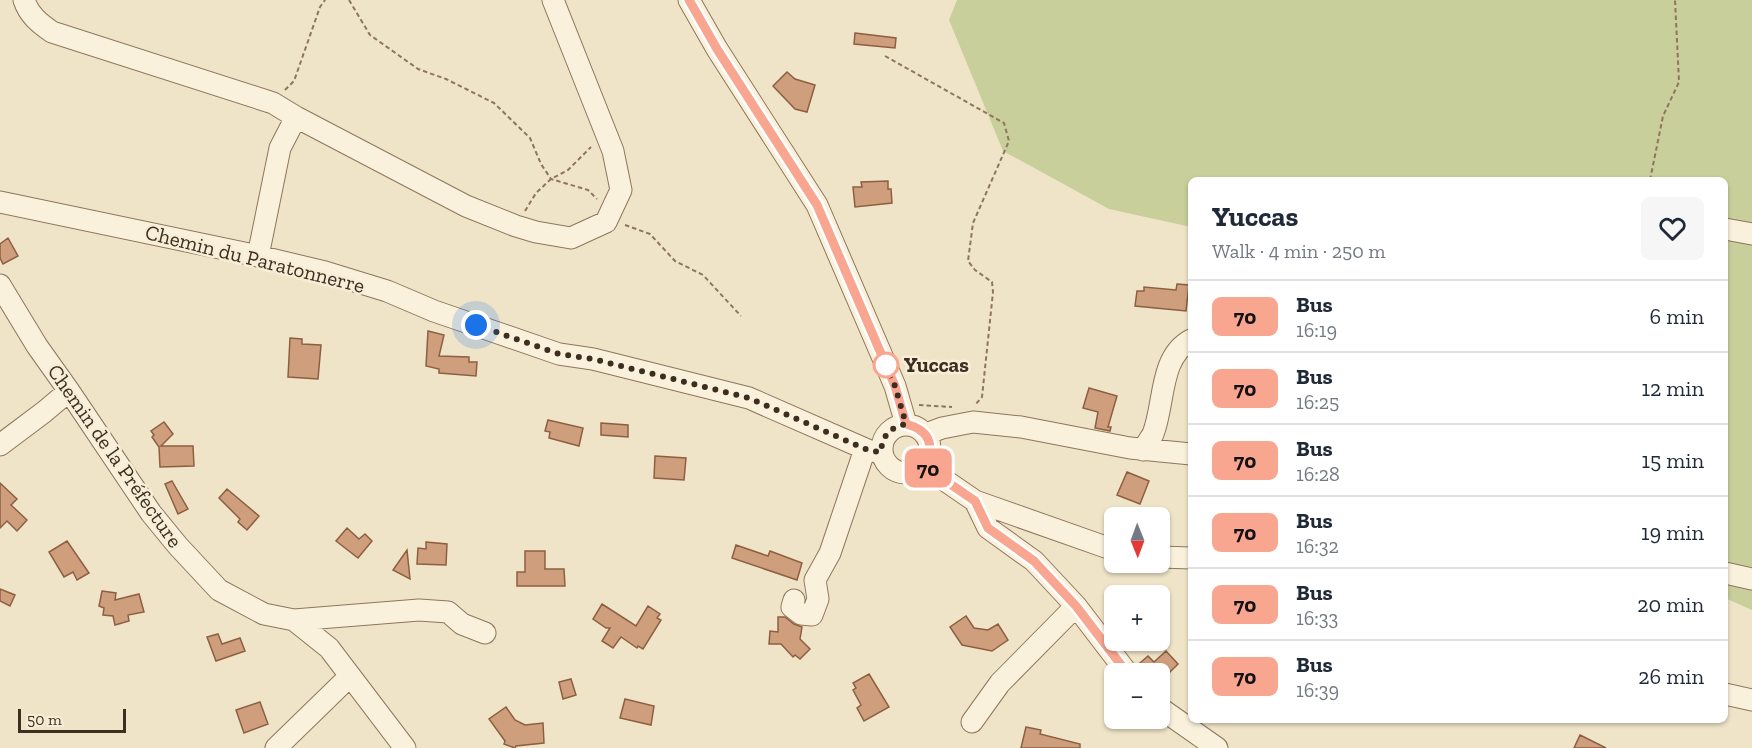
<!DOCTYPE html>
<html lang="en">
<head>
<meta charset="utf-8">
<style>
  :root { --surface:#fff; --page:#f6f6f7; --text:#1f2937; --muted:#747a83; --line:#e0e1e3 }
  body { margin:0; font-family:"Zilla Slab",serif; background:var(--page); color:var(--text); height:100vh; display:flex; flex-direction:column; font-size:22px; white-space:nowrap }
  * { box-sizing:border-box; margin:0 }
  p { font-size:20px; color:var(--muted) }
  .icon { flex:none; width:33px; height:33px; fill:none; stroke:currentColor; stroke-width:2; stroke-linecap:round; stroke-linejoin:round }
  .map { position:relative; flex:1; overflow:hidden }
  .sheet { position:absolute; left:1188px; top:177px; width:540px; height:546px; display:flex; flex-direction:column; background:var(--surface); border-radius:9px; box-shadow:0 2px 4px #0004 }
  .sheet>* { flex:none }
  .badge { padding:0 12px; border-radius:9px; font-size:21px; line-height:39px }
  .needle { width:39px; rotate:179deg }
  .buttons { position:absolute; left:1104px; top:507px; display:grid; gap:12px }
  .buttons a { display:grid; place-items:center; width:66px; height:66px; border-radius:9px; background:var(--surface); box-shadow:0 2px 4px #0004; font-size:30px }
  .scale { position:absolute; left:18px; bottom:15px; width:108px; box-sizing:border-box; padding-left:6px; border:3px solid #3d2e20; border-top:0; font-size:16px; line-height:21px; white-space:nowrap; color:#3d2e20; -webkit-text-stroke:4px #f7eed8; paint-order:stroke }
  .you { position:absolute; width:30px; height:30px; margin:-15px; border:4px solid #fff; border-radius:50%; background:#1a73e8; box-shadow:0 0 0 9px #1a73e833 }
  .map>.badge { position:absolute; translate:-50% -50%; box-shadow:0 0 0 3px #fff }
  .round { display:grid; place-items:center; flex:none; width:63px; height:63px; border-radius:9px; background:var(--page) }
  .head { display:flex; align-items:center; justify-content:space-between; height:102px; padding:0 24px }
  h1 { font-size:28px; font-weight:800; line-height:45px }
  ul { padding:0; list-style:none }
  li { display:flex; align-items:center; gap:18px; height:72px; padding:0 24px; border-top:2px solid var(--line) }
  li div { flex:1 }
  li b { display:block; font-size:22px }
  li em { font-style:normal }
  li .badge { min-width:66px; font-weight:700; text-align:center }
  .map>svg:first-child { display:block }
  .green { fill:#c9cf9b }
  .building { fill:#cf9f7d; stroke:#8d5f41; stroke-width:1.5 }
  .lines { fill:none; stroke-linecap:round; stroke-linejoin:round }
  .minor-casing { stroke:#8d765c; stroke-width:23 }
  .path { stroke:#8d765c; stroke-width:2; stroke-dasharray:4.5 3; stroke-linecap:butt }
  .minor { stroke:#faf1dc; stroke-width:21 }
  .line-casing { stroke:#fff; stroke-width:14 }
  .line { stroke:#f9a690; stroke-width:9 }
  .walk { stroke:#3d2e20; stroke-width:6; stroke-dasharray:0 10.8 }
  .stop-dot { fill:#fff; stroke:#f9a690; stroke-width:3 }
  .labels { text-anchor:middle; stroke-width:5; stroke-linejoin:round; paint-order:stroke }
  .street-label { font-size:21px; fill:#3d2e20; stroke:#f7eed8 }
  .stop-label { font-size:21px; font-weight:bold; fill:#3d2e20; stroke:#f7eed8; text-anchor:start }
</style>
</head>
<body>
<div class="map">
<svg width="1752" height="748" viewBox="0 0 1752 748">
  <rect width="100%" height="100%" fill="#f0e4c8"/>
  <!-- green -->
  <path class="green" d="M 957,0 L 1752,0 L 1752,610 L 1725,598 L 1725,180 L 1191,180 L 1191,227 L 1109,209 L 1003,151 L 949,20 Z"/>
  <!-- building -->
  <path class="building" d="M 855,33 L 896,38 L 895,48 L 854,44 Z
    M 787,72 L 795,79 L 815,85 L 807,112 L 795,109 L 773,86 Z
    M 888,181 L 888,189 L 891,189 L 892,203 L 855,207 L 853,187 L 862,187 L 861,182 Z
    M 8,238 L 18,256 L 3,264 L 0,258 L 0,244 Z
    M 1177,284 L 1189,285 L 1186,311 L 1135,306 L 1137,291 L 1144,291 L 1144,287 L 1176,290 Z
    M 428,331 L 444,335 L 439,356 L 469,357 L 469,362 L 477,362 L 476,376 L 439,373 L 439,369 L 426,366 Z
    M 290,338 L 302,339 L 302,344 L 321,345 L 318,379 L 288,377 Z
    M 1089,388 L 1117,396 L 1108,427 L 1111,427 L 1110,431 L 1095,428 L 1098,412 L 1083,408 Z
    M 548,420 L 583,428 L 579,446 L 549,438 L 550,432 L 545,431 Z
    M 164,422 L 173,434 L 161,446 L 193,446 L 194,466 L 160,467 L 159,447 L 152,437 L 154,435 L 151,431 Z
    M 601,423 L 628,425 L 628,437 L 601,435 Z
    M 655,456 L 686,458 L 684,480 L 654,478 Z
    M 1127,472 L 1149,481 L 1140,504 L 1117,495 Z
    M 172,481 L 188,509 L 178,514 L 165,484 Z
    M 0,483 L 17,499 L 11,505 L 27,520 L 17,531 L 7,521 L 0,528 Z
    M 227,489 L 259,516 L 247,530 L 238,522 L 240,519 L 219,498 Z
    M 347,528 L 359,539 L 365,534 L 372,541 L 358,558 L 336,541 Z
    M 67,541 L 89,573 L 77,580 L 73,572 L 64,577 L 49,552 Z
    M 426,542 L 447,544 L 446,565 L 417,564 L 418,548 L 426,549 Z
    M 736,545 L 768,556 L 770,551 L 802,563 L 797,580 L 732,558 Z
    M 407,550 L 410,579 L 393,570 Z
    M 525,551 L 545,551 L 545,569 L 564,569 L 565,586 L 517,586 L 517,572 L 525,572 Z
    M 0,589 L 15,595 L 10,606 L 0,601 Z
    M 102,591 L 116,593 L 115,600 L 139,594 L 144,612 L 128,615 L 129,621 L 115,625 L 113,616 L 103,615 L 104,608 L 99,606 Z
    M 602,604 L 636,626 L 648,606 L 660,614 L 657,618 L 661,620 L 643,649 L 638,646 L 637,648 L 621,637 L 613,648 L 602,641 L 610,628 L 606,628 L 593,619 Z
    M 966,616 L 974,628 L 988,630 L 998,624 L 1008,640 L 992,651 L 962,645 L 950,627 Z
    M 778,617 L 785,617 L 794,624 L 802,627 L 800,639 L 810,649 L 800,659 L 795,655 L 793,657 L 781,644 L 769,644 L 770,631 L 778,632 Z
    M 218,634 L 222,644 L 240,638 L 245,651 L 216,661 L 207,637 Z
    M 1166,651 L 1178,664 L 1160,682 L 1160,674 L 1141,674 L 1146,669 L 1140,663 L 1148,656 L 1154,662 Z
    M 869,674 L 889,707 L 864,721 L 857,708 L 861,705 L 853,690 L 856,688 L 853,683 Z
    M 571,679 L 576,695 L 563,699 L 559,682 Z
    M 625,699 L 654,706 L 651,725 L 620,718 Z
    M 260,702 L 268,724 L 244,733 L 236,710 Z
    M 506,707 L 515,720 L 525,725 L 543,723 L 544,743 L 516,746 L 515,748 L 504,744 L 505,741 L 489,719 Z
    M 1026,727 L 1041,730 L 1040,734 L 1080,744 L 1080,748 L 1021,748 Z
    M 1580,735 L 1606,748 L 1574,748 Z"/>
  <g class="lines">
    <!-- minor casing -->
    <g class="minor-casing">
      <path id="minor" d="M 24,0 C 29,15 39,23 52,32 L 273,103 L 296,117 L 466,206 L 516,226 L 536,232 L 571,238 L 606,222 L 621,190 L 613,151 L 553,0
        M 689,0 L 717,49 L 817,205 L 895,386 L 906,424
        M 0,202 L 258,256 L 325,272 L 387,291 L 434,311 L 559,354 L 593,359 L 749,398 L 870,451 L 881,452
        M 1725,229 L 1752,234
        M 258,256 L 280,148 L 296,117
        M 0,285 L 37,346 L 69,391 L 151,513 L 178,546 L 219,590 L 264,614 L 294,620 L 329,648 L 405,748
        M882 449a24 24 0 1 1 48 0a24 24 0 1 1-48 0Z
        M 926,434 L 942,428 L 973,422 L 1021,427 L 1130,448 L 1191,454
        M 0,445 L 44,412 L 69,391
        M 1143,450 C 1146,445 1150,439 1153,434 C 1165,404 1159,357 1191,340
        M 924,466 L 975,501 L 988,528 L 1034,561 L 1076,606 L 1128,674
        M 975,501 L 1114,550
        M 1160,557 L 1191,558
        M 1725,573 L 1752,579
        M 794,600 L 792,607 L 801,614 L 812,615 L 818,599 L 815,580 L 830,553 L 865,449
        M 294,620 L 419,610 L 448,612 L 462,624 L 485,633
        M 1725,694 L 1752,700
        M 1160,708 L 1217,748
        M 972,722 L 1000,683 L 1076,606
        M 276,748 L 349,677"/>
    </g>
    <!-- path -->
    <path class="path" d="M 349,0 L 370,35 L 418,69 L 446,79 L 494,103 L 530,138 L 541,164 L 551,179 L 588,190 L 597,199
      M 885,56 L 1004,123 L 1009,141 L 973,223 L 968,261 L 975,270 L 992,282 L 993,292 L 982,397 L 975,405
      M 285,90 L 294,81 L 320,7 L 325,0
      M 1650,180 L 1663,116 L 1679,82 L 1675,0
      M 525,211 L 536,193 L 551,179 L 568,170 L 591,147
      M 625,225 L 650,234 L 675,261 L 703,275 L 741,316
      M 919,405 L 952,407"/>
    <!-- minor -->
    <use href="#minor" class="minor"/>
  </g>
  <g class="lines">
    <!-- line casing -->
    <g class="line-casing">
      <path id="line" d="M 689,0 L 717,49 L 817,205 L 895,386 L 906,424 C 929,430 936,445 924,466 L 975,501 L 988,528 L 1034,561 L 1076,606 L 1128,674"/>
    </g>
    <!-- line -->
    <use href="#line" class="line"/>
    <!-- walk -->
    <path class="walk" d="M 476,325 L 559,354 L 593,359 L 749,398 L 870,451 L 881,452 C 882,436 890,427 906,424 L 895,386 L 885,364 L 886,365"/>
  </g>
  <!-- markers -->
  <circle class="stop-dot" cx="886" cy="365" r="12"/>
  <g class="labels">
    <!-- street labels -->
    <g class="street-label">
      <text transform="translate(255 259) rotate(14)" y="7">Chemin du Paratonnerre</text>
      <text transform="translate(115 456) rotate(55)" y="7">Chemin de la Préfecture</text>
    </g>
    <!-- stop labels -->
    <g class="stop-label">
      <text x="904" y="372">Yuccas</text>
    </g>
  </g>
</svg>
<div class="buttons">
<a><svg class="needle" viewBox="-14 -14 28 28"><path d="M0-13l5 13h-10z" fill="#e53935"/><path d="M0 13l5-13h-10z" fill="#747a83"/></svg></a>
<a>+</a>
<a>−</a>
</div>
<div class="scale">50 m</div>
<div class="you" style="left:476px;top:325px"></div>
<b class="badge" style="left:928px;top:468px;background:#f9a690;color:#111">70</b>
<section class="sheet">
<div class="head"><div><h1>Yuccas</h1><p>Walk · 4 min · 250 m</p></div><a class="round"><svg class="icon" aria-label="heart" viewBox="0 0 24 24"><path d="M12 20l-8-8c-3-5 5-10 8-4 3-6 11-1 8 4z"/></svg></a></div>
<ul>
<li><span class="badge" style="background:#f9a690;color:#111">70</span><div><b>Bus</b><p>16:19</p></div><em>6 min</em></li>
<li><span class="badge" style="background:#f9a690;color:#111">70</span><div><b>Bus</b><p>16:25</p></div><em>12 min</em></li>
<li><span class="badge" style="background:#f9a690;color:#111">70</span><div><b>Bus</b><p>16:28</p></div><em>15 min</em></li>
<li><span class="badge" style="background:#f9a690;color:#111">70</span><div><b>Bus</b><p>16:32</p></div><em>19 min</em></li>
<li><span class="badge" style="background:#f9a690;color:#111">70</span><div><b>Bus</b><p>16:33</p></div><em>20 min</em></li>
<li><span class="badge" style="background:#f9a690;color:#111">70</span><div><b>Bus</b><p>16:39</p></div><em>26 min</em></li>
</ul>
</section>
</div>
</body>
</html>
